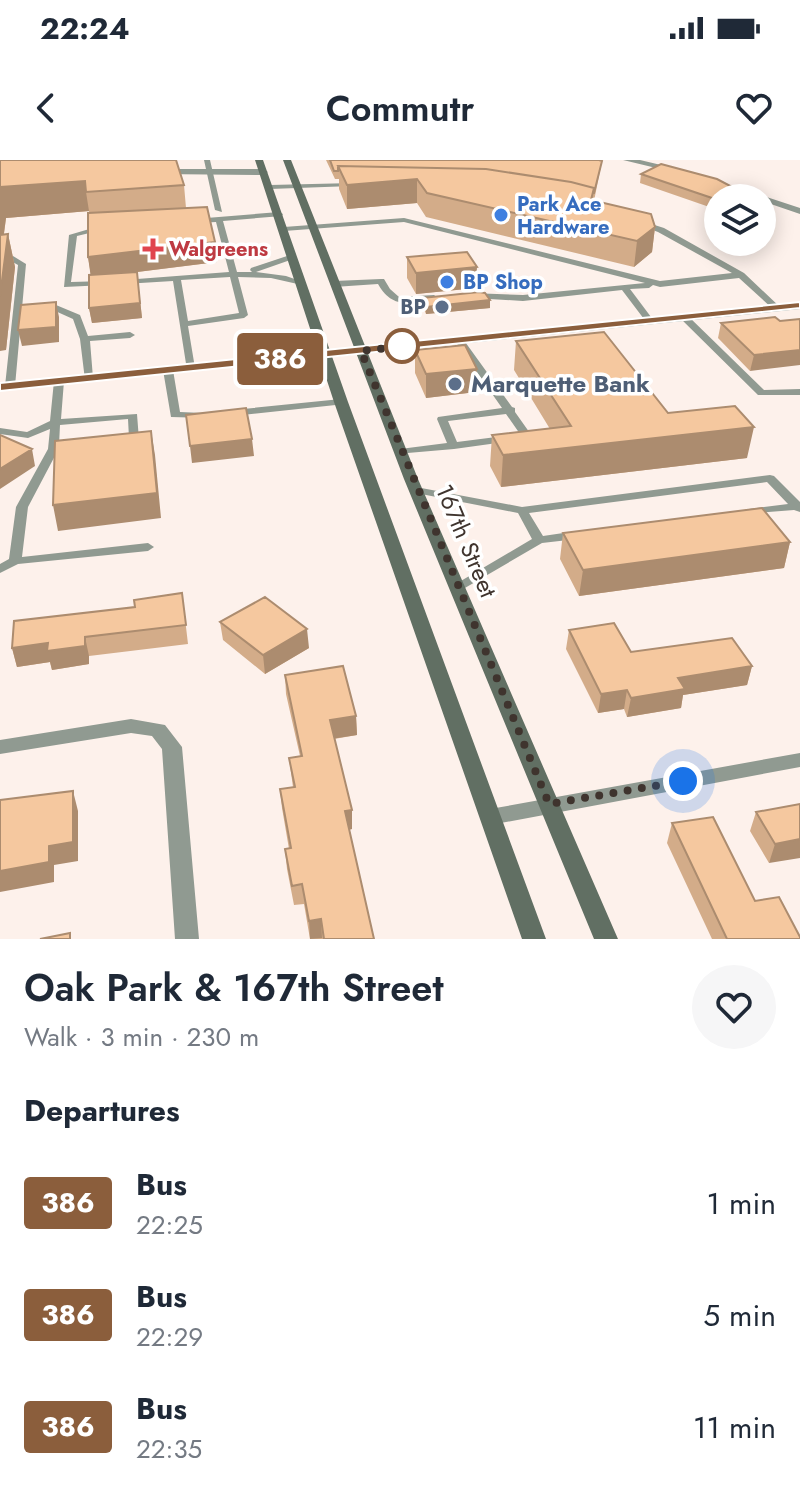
<!DOCTYPE html>
<html lang="en">
<head>
<meta charset="utf-8">
<style>
  :root { --surface:#fff; --page:#f6f6f7; --text:#1f2937; --muted:#747a83 }
  body { margin:0; font-family:Jost,sans-serif; background:var(--page); color:var(--text); height:100vh; display:flex; flex-direction:column; font-size:30px; white-space:nowrap }
  * { box-sizing:border-box; margin:0 }
  p { font-size:26px; color:var(--muted) }
  .icon { flex:none; width:44px; height:44px; fill:none; stroke:currentColor; stroke-width:2; stroke-linecap:round; stroke-linejoin:round }
  .map { position:relative; height:779px; overflow:hidden }
  .panel { display:flex; flex-direction:column; background:var(--surface); flex:1 }
  .panel>* { flex:none }
  .badge { padding:0 16px; border-radius:6px; font-size:28px; line-height:52px }
  .controls { position:absolute; left:704px; top:24px; display:grid; gap:16px }
  .controls a { display:grid; place-items:center; width:72px; height:72px; border-radius:50%; background:var(--surface); box-shadow:0 4px 20px #0003; font-size:40px }
  .you { position:absolute; width:40px; height:40px; margin:-20px; border:6px solid #fff; border-radius:50%; background:#1a73e8; box-shadow:0 0 0 12px #1a73e833 }
  .map>.badge { position:absolute; translate:-50% -50%; box-shadow:0 0 0 4px #fff }
  h2 { padding:0 24px; font-size:30px; line-height:72px }
  .round { display:grid; place-items:center; flex:none; width:84px; height:84px; border-radius:42px; background:var(--page) }
  .headline { display:flex; align-items:center; justify-content:space-between; height:136px; padding:0 24px }
  h1 { font-size:38px; font-weight:600; line-height:60px }
  ul { padding:0; list-style:none }
  li { display:flex; align-items:center; gap:24px; height:112px; padding:0 24px }
  li div { flex:1 }
  li b { display:block; font-size:30px }
  li em { font-style:normal }
  li .badge { min-width:88px; font-weight:700; text-align:center }
  .status { display:flex; justify-content:space-between; align-items:center; height:56px; padding:0 40px; background:var(--surface); direction:ltr }
  .status svg { height:22px; fill:currentColor }
  header { display:flex; justify-content:space-between; align-items:center; height:104px; padding:0 24px; background:var(--surface); font-size:36px; font-weight:600 }
  .map>svg:first-child { display:block }
  .lines { fill:none; stroke-linecap:round; stroke-linejoin:round }
  .service { fill:#909a91; fill-rule:evenodd }
  .minor { fill:#909a91; fill-rule:evenodd }
  .tertiary { fill:#909a91; fill-rule:evenodd }
  .secondary { fill:#616f63; fill-rule:evenodd }
  .wall { fill:#d3ac89 }
  .shaded-wall { fill:#ac8c6f }
  .building { fill:#f5c89f; stroke:#ac8c6f; stroke-width:2 }
  .line { fill:#8b5e3c; stroke:#fff; stroke-width:2 }
  .walk { stroke:#3f342e; stroke-width:8; stroke-dasharray:0 14.4 }
  .shop-dot { fill:#3f7fe0; stroke:#fff; stroke-width:3 }
  .health-dot { fill:#e0444e; stroke:#fff; stroke-width:3 }
  .service-dot { fill:#5c6f8a; stroke:#fff; stroke-width:3 }
  .stop-dot { fill:#fff; stroke:#8b5e3c; stroke-width:4 }
  .labels { text-anchor:middle; stroke-width:7; stroke-linejoin:round; paint-order:stroke }
  .far-shop-label { font-size:20px; font-weight:bold; fill:#366cbe; stroke:#fff; text-anchor:start }
  .far-health-label { font-size:20px; font-weight:bold; fill:#be3a42; stroke:#fff; text-anchor:start }
  .far-service-label { font-size:20px; font-weight:bold; fill:#4e5e75; stroke:#fff; text-anchor:end }
  .service-label { font-size:24px; font-weight:bold; fill:#4e5e75; stroke:#fff; text-anchor:start }
  .street-label { font-size:24px; fill:#3f342e; stroke:#fff }
</style>
</head>
<body>
<div class="status"><b>22:24</b><svg viewBox="0 0 49 12"><path d="M0 12V9h3v3zM5 12V6h3v6zM10 12V3h3v9zM15 12V0h3v12zM26 1h20v11H26zM47 4h2v5h-2z"/></svg></div>
<header><svg class="icon" aria-label="back" viewBox="0 0 24 24"><path d="M15 5l-7 7 7 7"/></svg>Commutr<svg class="icon" aria-label="heart" viewBox="0 0 24 24"><path d="M12 20l-8-8c-3-5 5-10 8-4 3-6 11-1 8 4z"/></svg></header>
<div class="map">
<svg width="800" height="779" viewBox="0 0 800 779">
  <rect width="100%" height="100%" fill="#fdf1eb"/>
  <g class="lines">
    <!-- service -->
    <path class="service" d="M 204,0 L 210,0 L 222,52 L 215,50 Z
      M 354,23 L 355,24 L 352,26 L 270,29 L 266,27 L 270,25 Z
      M 279,52 L 283,54 L 282,56 L 223,61 L 237,112 L 252,112 L 250,110 L 251,108 L 293,94 L 296,94 L 296,98 L 256,112 L 286,116 L 306,123 L 302,125 L 271,118 L 238,117 L 248,155 L 244,158 L 188,166 L 195,208 L 190,211 L 187,210 L 173,121 L 124,124 L 120,122 L 124,120 L 229,112 L 216,62 L 197,63 L 193,61 L 194,59 ZM 230,117 L 239,153 L 188,161 L 181,120 Z
      M 404,58 L 660,121 L 732,113 L 658,72 L 639,65 L 639,61 L 642,61 L 664,68 L 744,113 L 781,148 L 774,150 L 739,118 L 660,127 L 653,125 L 649,128 L 630,129 L 654,161 L 650,164 L 647,163 L 622,130 L 523,141 L 473,138 L 469,135 L 470,133 L 523,135 L 645,123 L 404,62 L 284,71 L 280,69 L 284,67 Z
      M 103,65 L 106,65 L 106,69 L 77,76 L 71,122 L 106,121 L 110,123 L 106,125 L 64,127 L 69,75 Z
      M 13,96 L 26,104 L 15,226 L 10,229 L 5,226 L 18,105 L 11,101 L 0,101 L 0,97 Z
      M 381,119 L 384,119 L 390,129 L 399,137 L 434,135 L 438,138 L 434,141 C 409,143 392,149 378,124 L 334,127 L 330,124 L 334,121 Z
      M 56,145 L 80,155 L 88,176 L 130,172 L 135,175 L 130,178 L 90,181 L 93,218 L 88,221 L 85,220 L 80,179 L 73,159 L 53,150 L 52,148 Z
      M 684,154 L 687,155 L 764,230 L 800,229 L 800,235 L 758,235 L 681,159 L 681,155 Z
      M 460,178 L 463,179 L 512,247 L 515,248 L 515,252 L 532,276 L 527,279 L 454,289 L 396,294 L 395,292 L 400,289 L 447,283 L 437,259 L 438,257 L 502,248 L 455,181 ZM 506,254 L 520,274 L 457,282 L 448,261 Z
      M 168,207 L 173,210 L 180,252 L 203,253 L 208,256 L 207,258 L 171,257 L 163,210 Z
      M 59,218 L 64,221 L 61,259 L 137,254 L 139,280 L 138,282 L 127,284 L 122,281 L 129,278 L 128,259 L 60,265 L 59,285 L 69,285 L 74,288 L 69,291 L 57,292 L 28,347 L 22,397 L 148,383 L 154,387 L 148,391 L 18,404 L 0,413 L 0,404 L 9,399 L 16,347 L 48,289 L 50,269 L 28,278 L 0,274 L 0,268 L 27,272 L 50,261 L 54,221 Z
      M 341,239 L 345,240 L 345,244 L 233,256 L 228,253 L 233,250 Z
      M 770,315 L 774,316 L 800,342 L 800,352 L 794,350 L 745,354 L 743,352 L 745,350 L 749,349 L 788,344 L 767,322 L 529,353 L 543,376 L 577,371 L 583,375 L 577,379 L 542,383 L 458,432 L 452,428 L 454,425 L 532,379 L 518,353 L 416,333 L 410,330 L 416,327 L 522,347 Z"/>
    <!-- minor -->
    <path class="minor" d="M 623,0 L 640,0 L 682,10 L 677,13 Z
      M 161,9 L 263,9 L 268,12 L 263,15 L 158,14 L 156,12 Z
      M 711,19 L 800,48 L 800,54 L 762,41 L 762,38 L 754,38 L 711,23 Z
      M 131,559 L 165,565 L 182,587 L 199,779 L 175,779 L 162,589 L 152,576 L 131,573 L 0,594 L 0,580 Z
      M 800,593 L 800,607 L 490,665 L 483,663 L 480,657 L 483,651 L 490,649 Z"/>
    <!-- tertiary -->
    <path class="tertiary" d="M 800,143 L 800,149 L 0,231 L 0,223 Z"/>
    <!-- secondary -->
    <path class="secondary" d="M 255,0 L 263,0 L 348,242 L 546,779 L 522,779 L 334,242 Z
      M 283,0 L 291,0 L 418,319 L 618,779 L 594,779 L 404,319 Z"/>
  </g>
  <!-- wall -->
  <path class="wall" d="M 0,0 L 184,25 L 186,48 L 217,102 L 137,112 L 142,158 L 92,163 L 89,148 L 91,115 L 88,97 L 89,51 L 6,58 L 4,74 L 8,74 L 15,107 L 6,190 Z
    M 326,0 L 602,1 L 594,41 L 655,67 L 652,92 L 634,107 L 426,57 L 417,43 L 347,49 L 339,29 L 339,19 L 335,19 Z
    M 641,14 L 718,38 L 718,50 L 640,23 Z
    M 407,97 L 476,128 L 416,134 L 407,118 Z
    M 422,138 L 490,148 L 426,154 L 422,145 Z
    M 775,157 L 750,211 L 718,178 L 721,163 Z
    M 516,181 L 668,253 L 747,298 L 501,327 L 490,306 L 492,275 L 550,269 L 514,210 Z
    M 415,190 L 477,209 L 476,232 L 426,238 L 415,213 Z
    M 563,373 L 790,382 L 784,408 L 579,436 L 560,399 Z
    M 182,433 L 188,484 L 89,496 L 89,504 L 52,510 L 50,502 L 17,507 L 12,488 Z
    M 220,462 L 309,488 L 265,514 L 223,480 Z
    M 569,470 L 631,492 L 752,506 L 747,525 L 683,535 L 681,548 L 627,557 L 624,549 L 598,553 L 566,489 Z
    M 285,515 L 356,556 L 357,575 L 334,579 L 352,669 L 349,670 L 374,779 L 310,779 L 304,744 L 294,745 L 287,709 L 285,689 L 289,689 L 282,648 L 280,629 L 293,627 L 289,598 L 300,596 L 286,534 Z
    M 800,644 L 769,703 L 750,671 L 756,652 Z
    M 672,663 L 755,741 L 800,779 L 712,779 L 667,683 Z"/>
  <!-- shaded-wall -->
  <path class="shaded-wall" d="M 417,19 L 417,43 L 347,49 L 347,25 Z
    M 85,21 L 86,32 L 89,51 L 6,58 L 1,94 L 0,95 L 0,27 Z
    M 655,67 L 652,92 L 634,107 L 637,81 Z
    M 8,74 L 15,107 L 6,190 L 0,191 L 0,136 Z
    M 215,82 L 217,102 L 137,112 L 142,158 L 92,163 L 89,148 L 91,118 L 88,97 Z
    M 477,107 L 476,128 L 416,134 L 416,113 Z
    M 490,140 L 490,148 L 426,154 L 426,147 Z
    M 56,142 L 59,157 L 59,182 L 22,186 L 18,170 Z
    M 800,190 L 800,205 L 750,211 L 754,195 Z
    M 477,209 L 476,232 L 426,238 L 426,214 Z
    M 754,267 L 747,298 L 501,327 L 503,295 Z
    M 151,271 L 155,295 L 161,358 L 58,371 L 53,345 Z
    M 252,279 L 254,296 L 192,303 L 190,286 Z
    M 32,289 L 35,306 L 0,329 L 0,309 Z
    M 790,382 L 784,408 L 579,436 L 583,410 Z
    M 307,469 L 309,488 L 265,514 L 263,495 Z
    M 85,477 L 89,496 L 89,504 L 52,510 L 50,502 L 17,507 L 12,488 Z
    M 752,506 L 747,525 L 683,535 L 681,548 L 627,557 L 631,538 L 678,518 Z
    M 627,530 L 624,549 L 598,553 L 601,534 Z
    M 356,556 L 357,575 L 331,579 L 330,560 Z
    M 73,631 L 78,651 L 78,701 L 54,705 L 54,722 L 0,732 L 0,711 L 49,686 Z
    M 352,650 L 352,669 L 346,670 L 345,651 Z
    M 800,679 L 800,698 L 769,703 L 775,684 Z
    M 321,759 L 322,778 L 310,779 L 309,761 Z"/>
  <!-- building -->
  <path class="building" d="M 0,0 L 176,0 L 184,25 L 86,32 L 85,21 L 0,27 Z
    M 330,0 L 599,0 L 602,1 L 594,33 L 593,33 L 594,28 L 571,22 L 486,9 L 338,6 L 338,11 L 334,11 Z
    M 661,4 L 717,19 L 753,38 L 718,38 L 718,40 L 641,14 Z
    M 338,6 L 486,9 L 571,22 L 594,28 L 591,40 L 651,54 L 655,67 L 637,81 L 427,33 L 417,19 L 347,25 Z
    M 207,47 L 215,82 L 88,97 L 88,53 Z
    M 8,74 L 0,136 L 0,75 Z
    M 467,92 L 477,107 L 416,113 L 407,97 Z
    M 137,112 L 140,143 L 89,148 L 89,115 Z
    M 479,132 L 485,133 L 490,140 L 426,147 L 422,138 Z
    M 56,142 L 56,167 L 18,170 L 21,145 Z
    M 775,157 L 780,161 L 800,159 L 800,190 L 754,195 L 721,163 Z
    M 604,172 L 668,253 L 735,246 L 754,267 L 503,295 L 492,275 L 571,266 L 516,181 Z
    M 465,185 L 477,209 L 426,214 L 415,190 Z
    M 246,248 L 252,279 L 190,286 L 186,255 Z
    M 151,271 L 157,333 L 53,345 L 55,281 Z
    M 0,275 L 32,289 L 0,309 Z
    M 762,348 L 790,382 L 583,410 L 563,373 Z
    M 182,433 L 186,465 L 85,477 L 85,486 L 47,491 L 48,483 L 12,488 L 14,461 L 135,447 L 134,440 Z
    M 265,437 L 307,469 L 263,495 L 220,462 Z
    M 614,463 L 631,492 L 732,478 L 752,506 L 678,518 L 685,529 L 631,538 L 627,530 L 601,534 L 569,470 Z
    M 343,506 L 356,556 L 330,560 L 352,650 L 345,651 L 374,779 L 324,779 L 321,759 L 309,761 L 302,724 L 292,726 L 285,689 L 291,688 L 280,629 L 295,627 L 289,598 L 302,596 L 285,515 Z
    M 73,631 L 73,682 L 49,686 L 49,702 L 0,711 L 0,640 Z
    M 800,644 L 800,679 L 775,684 L 756,652 Z
    M 713,657 L 755,741 L 779,737 L 800,777 L 800,779 L 727,779 L 672,663 Z
    M 70,773 L 70,779 L 40,779 Z"/>
  <!-- line -->
  <path class="line" d="M 800,142 L 800,148 L 0,231 L 0,223 Z"/>
  <g class="lines">
    <!-- walk -->
    <path class="walk" d="M 402,186 L 413,185 L 361,191 L 549,644 L 683,621"/>
  </g>
  <!-- markers -->
  <g class="shop-dot">
    <circle cx="501" cy="55" r="8"/>
    <circle cx="447" cy="122" r="8"/>
  </g>
  <path class="health-dot" d="M149 77h8v8h8v8h-8v8h-8v-8h-8v-8h8z"/>
  <g class="service-dot">
    <circle cx="442" cy="147" r="8"/>
    <circle cx="455" cy="224" r="8"/>
  </g>
  <circle class="stop-dot" cx="402" cy="186" r="16"/>
  <g class="labels">
    <!-- far-shop labels -->
    <g class="far-shop-label">
      <text x="517" y="51">Park Ace<tspan x="517" dy="23">Hardware</tspan></text>
      <text x="463" y="129">BP Shop</text>
    </g>
    <!-- far-health labels -->
    <g class="far-health-label">
      <text x="169" y="96">Walgreens</text>
    </g>
    <!-- far-service labels -->
    <g class="far-service-label">
      <text x="426" y="154">BP</text>
    </g>
    <!-- service labels -->
    <g class="service-label">
      <text x="471" y="232">Marquette Bank</text>
    </g>
    <!-- street labels -->
    <g class="street-label">
      <text transform="translate(466 381) rotate(67)" y="8">167th Street</text>
    </g>
  </g>
</svg>
<div class="controls">
<a><svg class="icon" aria-label="layers" viewBox="0 0 24 24"><path d="M12 4l9 5-9 5-9-5zM3 14l9 5 9-5"/></svg></a>
</div>
<div class="you" style="left:683px;top:621px"></div>
<b class="badge" style="left:280px;top:199px;background:#8b5e3c;color:#fff">386</b>
</div>
<section class="panel">
<div class="headline"><div><h1>Oak Park &amp; 167th Street</h1><p>Walk · 3 min · 230 m</p></div><a class="round"><svg class="icon" aria-label="heart" viewBox="0 0 24 24"><path d="M12 20l-8-8c-3-5 5-10 8-4 3-6 11-1 8 4z"/></svg></a></div>
<h2>Departures</h2>
<ul>
<li><span class="badge" style="background:#8b5e3c;color:#fff">386</span><div><b>Bus</b><p>22:25</p></div><em>1 min</em></li>
<li><span class="badge" style="background:#8b5e3c;color:#fff">386</span><div><b>Bus</b><p>22:29</p></div><em>5 min</em></li>
<li><span class="badge" style="background:#8b5e3c;color:#fff">386</span><div><b>Bus</b><p>22:35</p></div><em>11 min</em></li>
</ul>
</section>
</body>
</html>
